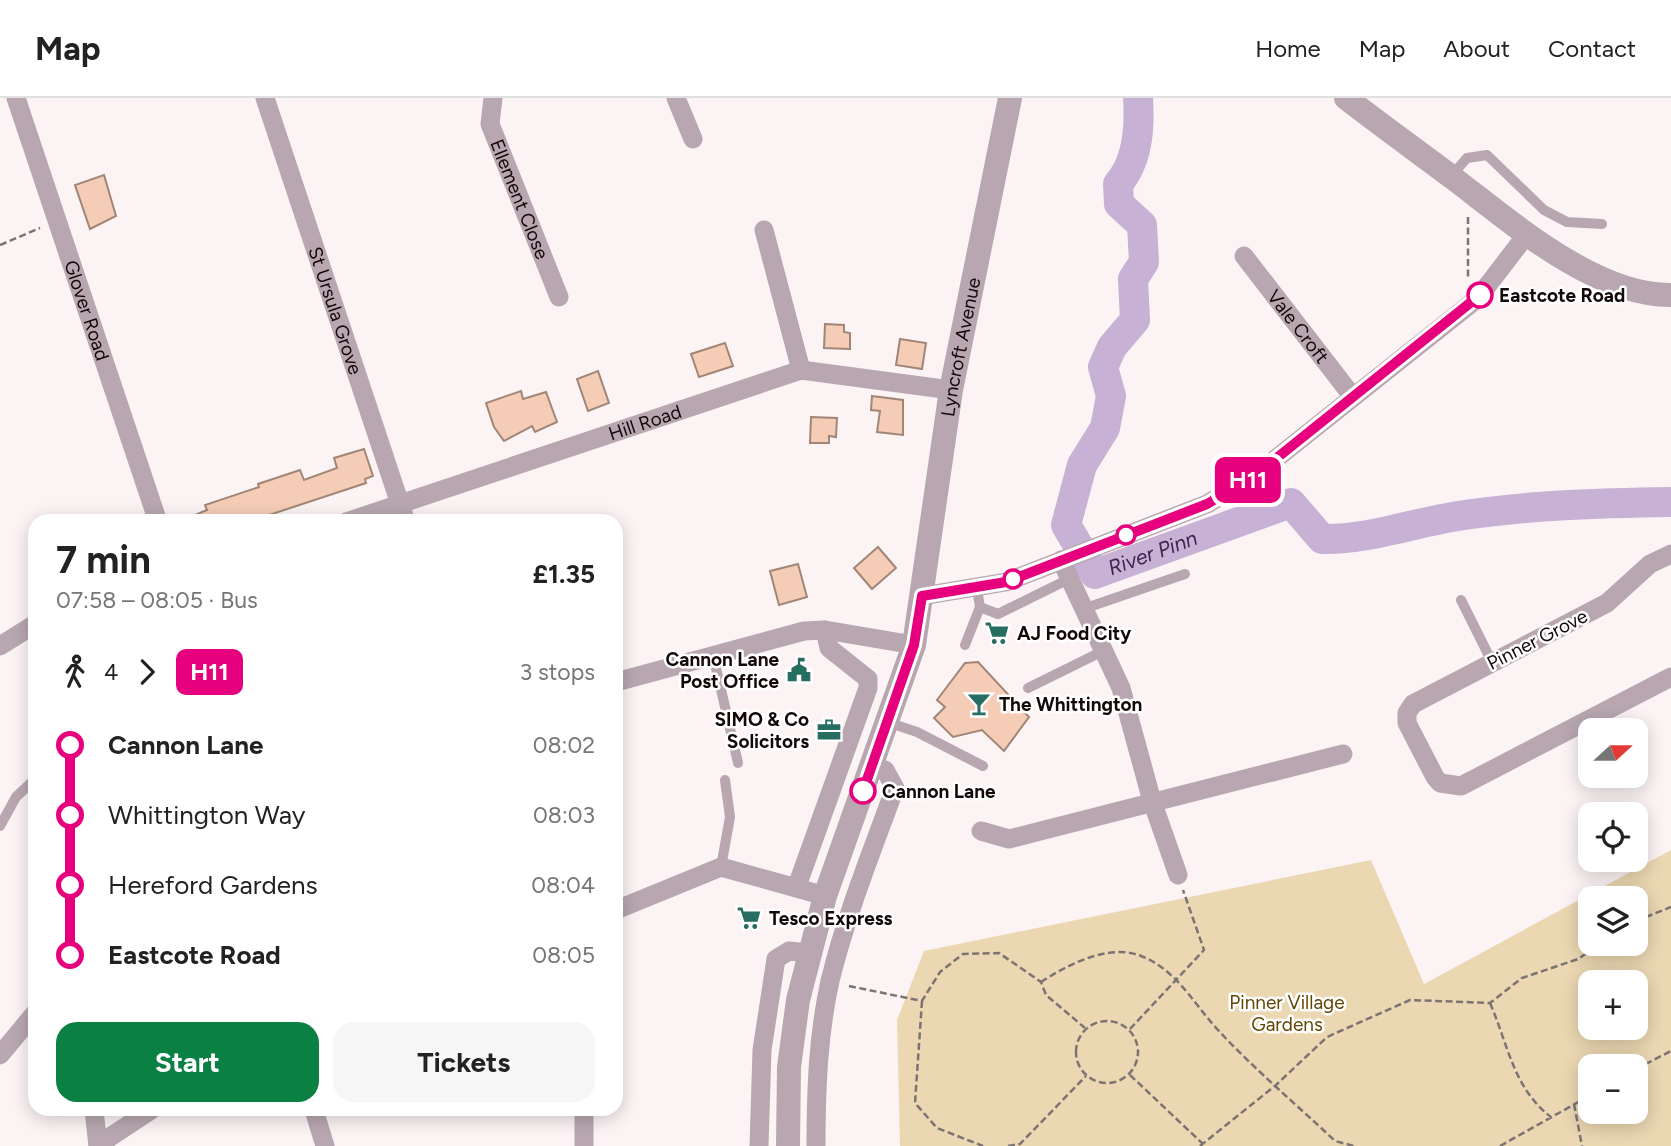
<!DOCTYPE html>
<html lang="en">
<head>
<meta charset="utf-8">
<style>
  :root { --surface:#fff; --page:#f6f6f6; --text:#222; --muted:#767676; --line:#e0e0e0; --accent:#0b8043 }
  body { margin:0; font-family:Figtree,sans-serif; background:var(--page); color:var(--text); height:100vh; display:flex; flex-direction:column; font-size:26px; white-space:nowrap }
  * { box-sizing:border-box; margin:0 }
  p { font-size:23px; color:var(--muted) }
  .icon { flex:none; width:38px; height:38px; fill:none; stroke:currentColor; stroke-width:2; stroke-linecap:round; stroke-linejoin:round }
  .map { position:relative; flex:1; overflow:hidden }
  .sheet { position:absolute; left:28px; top:416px; width:595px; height:602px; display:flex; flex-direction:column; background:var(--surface); border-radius:21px; box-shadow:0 4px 18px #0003 }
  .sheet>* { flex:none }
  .badge { padding:0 14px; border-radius:10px; font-size:24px; line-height:46px }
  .needle { width:46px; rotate:69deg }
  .fabs { position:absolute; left:1578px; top:620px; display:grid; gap:14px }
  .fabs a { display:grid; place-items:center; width:70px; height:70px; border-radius:14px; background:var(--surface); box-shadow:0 4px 18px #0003; font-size:35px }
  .map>.badge { position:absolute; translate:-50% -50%; box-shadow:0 0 0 4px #fff }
  .legs { display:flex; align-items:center; gap:10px; height:77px; padding:0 28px; font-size:23px }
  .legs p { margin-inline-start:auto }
  .overview { display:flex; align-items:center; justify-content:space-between; height:119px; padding:0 28px }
  h1 { font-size:38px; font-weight:700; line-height:52px }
  .cta { display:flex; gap:14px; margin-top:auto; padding:14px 28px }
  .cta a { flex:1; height:80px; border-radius:21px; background:var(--accent); color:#fff; font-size:28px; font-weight:700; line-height:80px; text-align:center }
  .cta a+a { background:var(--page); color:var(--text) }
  ul { padding:0 28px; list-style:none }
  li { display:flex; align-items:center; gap:24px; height:70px; font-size:26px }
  li i { display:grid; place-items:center; width:10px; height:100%; margin:0 9px; background:currentColor }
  li i::after { content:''; width:18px; height:18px; margin:-9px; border:5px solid; border-radius:50%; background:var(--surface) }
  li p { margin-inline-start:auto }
  li:first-child i { background:linear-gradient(#0000 50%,currentColor 0) }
  li:last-child i { background:linear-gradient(currentColor 50%,#0000 0) }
  header { display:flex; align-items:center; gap:42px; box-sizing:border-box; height:98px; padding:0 35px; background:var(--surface); border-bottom:2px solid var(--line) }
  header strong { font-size:33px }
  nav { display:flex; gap:38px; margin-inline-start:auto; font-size:24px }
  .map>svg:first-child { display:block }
  .green { fill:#ebd7b2; fill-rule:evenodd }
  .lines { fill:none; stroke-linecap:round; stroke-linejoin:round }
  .river { stroke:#c7b1d4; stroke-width:30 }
  .building { fill:#f5cdb7; stroke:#a18677; stroke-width:2 }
  .path { stroke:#7d7373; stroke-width:2.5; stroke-dasharray:7 3.5; stroke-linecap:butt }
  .service { stroke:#b8a7b0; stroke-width:10 }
  .minor { stroke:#b8a7b0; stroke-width:19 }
  .tertiary { stroke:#b8a7b0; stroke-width:24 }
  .line-1-casing { stroke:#fff; stroke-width:16 }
  .line-1 { stroke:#e6007e; stroke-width:10 }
  .stop-1-dot { fill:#fff; stroke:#e6007e; stroke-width:3.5 }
  .labels { text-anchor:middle; stroke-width:5; stroke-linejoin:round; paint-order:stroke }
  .street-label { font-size:19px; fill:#130808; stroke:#fff }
  .stop-label { font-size:19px; font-weight:bold; fill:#130808; stroke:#fff; text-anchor:start }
  .poi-label { font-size:19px; font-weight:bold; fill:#130808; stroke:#fff; text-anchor:start }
  .park-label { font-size:19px; fill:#614602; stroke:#fff }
  .water-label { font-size:21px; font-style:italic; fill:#412451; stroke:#fff }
</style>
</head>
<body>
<header>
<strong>Map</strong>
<nav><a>Home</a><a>Map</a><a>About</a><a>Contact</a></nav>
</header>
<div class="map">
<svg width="1671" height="1048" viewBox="0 0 1671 1048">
  <rect width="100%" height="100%" fill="#fcf4f4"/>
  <!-- green -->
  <path class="green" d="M 1671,752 L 1671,1048 L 900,1048 L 897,922 L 924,853 L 1371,762 L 1424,886 ZM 1591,800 L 1636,800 L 1636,845 L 1591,845 ZM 1591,884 L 1636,884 L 1636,929 L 1591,929 ZM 1591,968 L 1636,968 L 1636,1013 L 1591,1013 Z"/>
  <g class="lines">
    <!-- river -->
    <path class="river" id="s1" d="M 1138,0 C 1140,30 1138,63 1118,86 L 1119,106 L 1142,127 L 1144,164 L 1133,181 L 1135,222 L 1112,249 L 1103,269 L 1111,298 L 1105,330 L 1082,367 L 1066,427 L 1095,476 L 1291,405 L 1322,441 C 1368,442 1413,425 1458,418 C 1529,407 1600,405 1671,404"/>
  </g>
  <!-- building -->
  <path class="building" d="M 104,77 L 116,118 L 90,131 L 75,87 Z
    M 825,226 L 844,227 L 844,234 L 850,235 L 850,251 L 824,250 Z
    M 900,241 L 926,245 L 922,271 L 896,267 Z
    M 725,245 L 733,268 L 699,279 L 691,256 Z
    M 598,273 L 609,305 L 588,313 L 577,281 Z
    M 521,293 L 523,301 L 546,294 L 557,324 L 535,334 L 532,328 L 504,343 L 494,329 L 486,305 Z
    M 872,298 L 903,302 L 903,337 L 877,334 L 880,313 L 871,312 Z
    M 811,319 L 837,320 L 836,339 L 829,338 L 829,345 L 810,345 Z
    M 364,351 L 373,378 L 365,381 L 366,385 L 248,424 L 179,424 L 207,412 L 205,407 L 259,389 L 258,386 L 300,372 L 304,382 L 337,370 L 334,360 Z
    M 878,449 L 896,470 L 872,491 L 854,470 Z
    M 798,466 L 807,499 L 779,507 L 770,473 Z
    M 978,564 L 1029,619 L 1004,653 L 982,632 L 953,639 L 934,620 L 945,609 L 937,602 L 965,565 Z"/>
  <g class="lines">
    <!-- path -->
    <path class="path" d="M 1468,119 L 1468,181
      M 0,147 L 40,130
      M 1636,823 L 1671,809
      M 1041,884 C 1067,867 1109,845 1141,858 C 1177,872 1193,905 1218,932 C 1254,971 1296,1006 1335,1043 L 1354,1048
      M 849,888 L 922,903 L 940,874 L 963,856 L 999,855 L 1041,884 L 1046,897 L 1085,930
      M 922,903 L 915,1005 L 937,1030 L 983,1048
      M 1490,905 C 1508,946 1513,990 1551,1019
      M1076 954a31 31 0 1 1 62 0a31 31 0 1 1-62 0Z
      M 1130,931 L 1204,852 L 1183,792
      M 1636,971 L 1671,953
      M 1130,977 L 1203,1046
      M 1574,1006 L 1582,1048
      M 1008,1048 L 1020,1046 L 1086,978
      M 1200,1048 L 1276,987 L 1327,939 L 1410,902 L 1490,905 L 1522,880 L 1578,861 L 1602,845
      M 1500,1048 L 1591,997"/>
    <!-- service -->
    <path class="service" d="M 1451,78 L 1467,60 L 1487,57 L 1544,112 L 1567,124 L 1602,126
      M 1461,502 L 1492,564
      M 980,509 L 998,516 L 1069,481
      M 1083,511 L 1185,476
      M 965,547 L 980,509 L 977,491
      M 713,557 L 738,665
      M 1028,590 L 1103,553
      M 887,624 L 917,634 L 983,668
      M 0,728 L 16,699 L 35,681
      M 721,769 L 730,719 L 725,682"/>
    <!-- minor -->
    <g class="minor">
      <path id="s2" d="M 16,0 L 158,424"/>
      <path id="s3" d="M 265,0 L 406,424"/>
      <path id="s4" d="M 493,0 L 490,26 L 559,199"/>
      <path d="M 676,0 L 693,41"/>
      <path d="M 764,132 L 801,272"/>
      <path id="s5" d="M 1244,158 L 1353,299"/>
      <path id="s6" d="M 346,424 L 801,272 L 951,292"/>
      <path d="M 1671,456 L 1650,466 L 1607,505 L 1413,606 L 1407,615 L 1407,625 L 1435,679 L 1440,685 L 1461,688 L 1671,579"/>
      <path d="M 1061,462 L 1121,590 L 1152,703 L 1178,777"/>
      <path d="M 922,498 L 1006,484 L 1207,406 L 1253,379 L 1478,200 L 1527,136"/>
      <path d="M 0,548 L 35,526"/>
      <path d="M 616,584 L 804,533 L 825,532 L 914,547"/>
      <path d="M 981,733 L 1009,741 L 1343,656"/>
      <path d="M 797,788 L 868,590 L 868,581 L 829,550 L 825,532"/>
      <path d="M 616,812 L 721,769 L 825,798"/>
      <path d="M 0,957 L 35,915"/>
      <path d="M 94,1012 L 98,1048"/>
      <path d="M 314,1012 L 325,1048"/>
      <path d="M 98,1047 L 151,1012"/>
      <path d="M 584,1048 L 584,1012"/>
      <path d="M 759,1048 L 762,952 L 776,861 L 789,853 L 809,855"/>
      <path d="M 816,1048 C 816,992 818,937 830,883 C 846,817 872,753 895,690 L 885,672 L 872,667"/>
    </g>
    <!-- tertiary -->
    <g class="tertiary">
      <path d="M 1346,0 C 1381,27 1417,53 1453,80 C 1511,124 1595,198 1671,197"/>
      <path id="s7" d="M 788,1048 L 789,969 L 798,902 L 825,798 L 914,547 L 951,292 L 1010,0"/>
    </g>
  </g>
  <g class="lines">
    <!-- line-1 casing -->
    <g class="line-1-casing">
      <path id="line-1" d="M 863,693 L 914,547 L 922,498 L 1006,484 L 1207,406 L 1253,379 L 1480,197"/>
    </g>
    <!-- line-1 -->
    <use href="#line-1" class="line-1"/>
  </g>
  <!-- icons -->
  <defs>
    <g id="supermarket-bare" transform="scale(1.89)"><path d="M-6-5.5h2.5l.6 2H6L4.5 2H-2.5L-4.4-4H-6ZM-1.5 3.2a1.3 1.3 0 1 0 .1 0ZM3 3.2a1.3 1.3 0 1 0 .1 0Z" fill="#266d62" stroke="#fff" stroke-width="2.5" paint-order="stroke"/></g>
    <g id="civic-bare" transform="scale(1.89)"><path d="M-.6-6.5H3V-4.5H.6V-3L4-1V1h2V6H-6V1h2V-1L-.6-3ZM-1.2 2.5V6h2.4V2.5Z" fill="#266d62" stroke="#fff" stroke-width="2.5" paint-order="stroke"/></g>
    <g id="bar-bare" transform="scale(1.89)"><path d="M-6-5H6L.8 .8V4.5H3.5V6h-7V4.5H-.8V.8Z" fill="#266d62" stroke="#fff" stroke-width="2.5" paint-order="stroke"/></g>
    <g id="office-bare" transform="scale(1.89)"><path d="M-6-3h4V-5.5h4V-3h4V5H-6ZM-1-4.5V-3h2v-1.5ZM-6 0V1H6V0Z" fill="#266d62" stroke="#fff" stroke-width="2.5" paint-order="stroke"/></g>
  </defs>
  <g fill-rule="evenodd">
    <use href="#supermarket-bare" x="997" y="535"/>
    <use href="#civic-bare" x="799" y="572"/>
    <use href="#bar-bare" x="979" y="606"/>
    <use href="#office-bare" x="829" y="632"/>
    <use href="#supermarket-bare" x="749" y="820"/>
  </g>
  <!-- markers -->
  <g class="stop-1-dot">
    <circle cx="1480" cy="197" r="12"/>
    <circle cx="1126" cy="437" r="9"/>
    <circle cx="1013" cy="481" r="9"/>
    <circle cx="863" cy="693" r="12"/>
  </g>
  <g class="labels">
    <!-- street labels -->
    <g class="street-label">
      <text dy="7" stroke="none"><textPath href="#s4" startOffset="107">Ellement Close</textPath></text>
      <text dy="7" stroke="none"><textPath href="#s2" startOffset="224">Glover Road</textPath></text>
      <text dy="7" stroke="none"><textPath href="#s3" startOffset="224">St Ursula Grove</textPath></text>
      <text dy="7" stroke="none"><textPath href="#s5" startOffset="89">Vale Croft</textPath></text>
      <text dy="7" stroke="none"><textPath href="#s7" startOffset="822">Lyncroft Avenue</textPath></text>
      <text dy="7" stroke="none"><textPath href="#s6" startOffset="315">Hill Road</textPath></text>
      <text transform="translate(1537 541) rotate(-27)" y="7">Pinner Grove</text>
    </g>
    <!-- stop labels -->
    <g class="stop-label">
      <text x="1499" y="204">Eastcote Road</text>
      <text x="882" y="700">Cannon Lane</text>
    </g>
    <!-- poi labels -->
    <g class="poi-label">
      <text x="1017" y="542">AJ Food City</text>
      <text x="779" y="568" text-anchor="end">Cannon Lane<tspan x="779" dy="22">Post Office</tspan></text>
      <text x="999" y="613">The Whittington</text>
      <text x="809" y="628" text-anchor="end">SIMO &amp; Co<tspan x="809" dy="22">Solicitors</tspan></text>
      <text x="769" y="827">Tesco Express</text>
    </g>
    <!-- park labels -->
    <g class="park-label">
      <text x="1287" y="911">Pinner Village<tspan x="1287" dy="22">Gardens</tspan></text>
    </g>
    <!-- water labels -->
    <g class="water-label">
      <text dy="7" stroke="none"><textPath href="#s1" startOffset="584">River Pinn</textPath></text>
    </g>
  </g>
</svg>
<div class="fabs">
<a><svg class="needle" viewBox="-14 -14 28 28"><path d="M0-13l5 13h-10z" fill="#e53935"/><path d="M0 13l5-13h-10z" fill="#767676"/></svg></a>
<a><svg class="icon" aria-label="locate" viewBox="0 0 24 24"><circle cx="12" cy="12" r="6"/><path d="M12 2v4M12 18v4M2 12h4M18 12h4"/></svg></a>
<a><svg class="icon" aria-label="layers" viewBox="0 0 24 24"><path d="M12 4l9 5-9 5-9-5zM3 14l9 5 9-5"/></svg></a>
<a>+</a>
<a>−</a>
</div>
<b class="badge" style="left:1248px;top:382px;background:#e6007e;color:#fff">H11</b>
<section class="sheet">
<div class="overview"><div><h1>7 min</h1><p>07:58 – 08:05 · Bus</p></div><b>£1.35</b></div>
<div class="legs"><svg class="icon" aria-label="walk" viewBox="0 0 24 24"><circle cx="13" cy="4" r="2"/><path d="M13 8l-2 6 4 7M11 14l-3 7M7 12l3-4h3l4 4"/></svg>4<svg class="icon" aria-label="forward" viewBox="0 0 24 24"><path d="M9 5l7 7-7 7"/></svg><b class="badge" style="background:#e6007e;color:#fff">H11</b><p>3 stops</p></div>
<ul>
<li><i style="color:#e6007e"></i><b>Cannon Lane</b><p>08:02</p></li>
<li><i style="color:#e6007e"></i><span>Whittington Way</span><p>08:03</p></li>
<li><i style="color:#e6007e"></i><span>Hereford Gardens</span><p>08:04</p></li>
<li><i style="color:#e6007e"></i><b>Eastcote Road</b><p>08:05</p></li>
</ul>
<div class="cta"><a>Start</a><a>Tickets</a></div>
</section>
</div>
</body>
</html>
